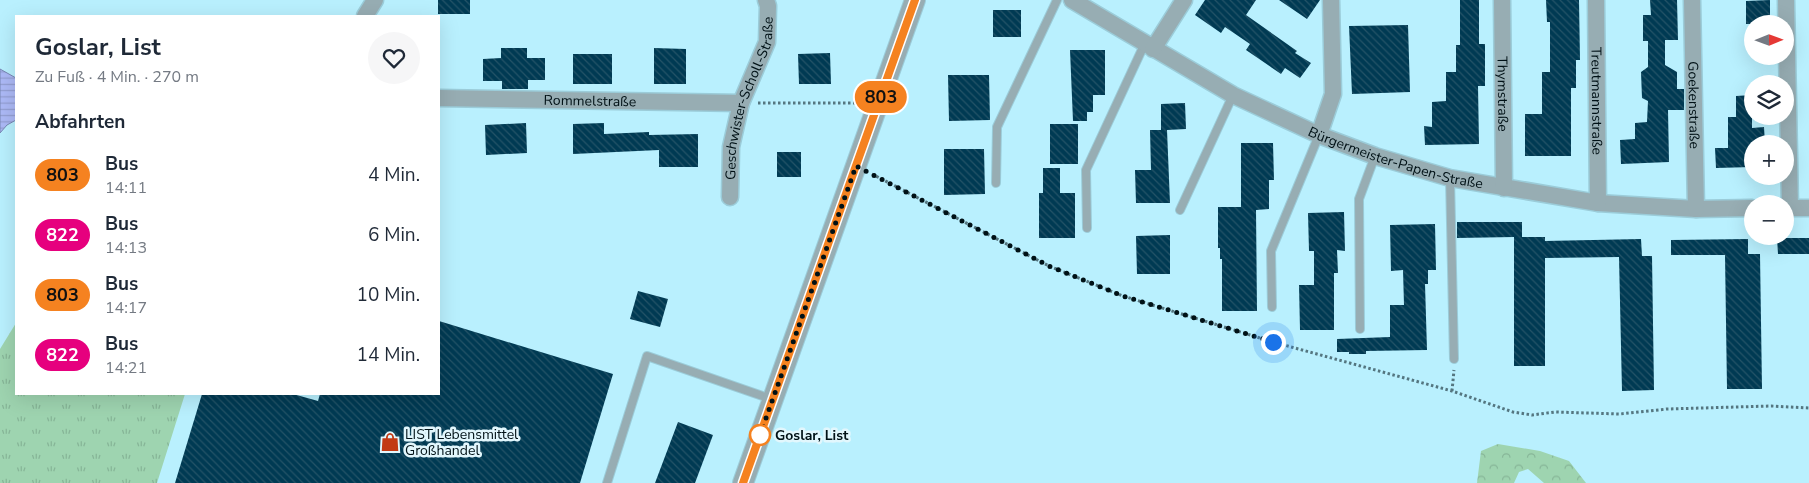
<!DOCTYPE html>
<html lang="de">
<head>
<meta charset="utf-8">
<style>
  :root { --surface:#fff; --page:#f6f6f7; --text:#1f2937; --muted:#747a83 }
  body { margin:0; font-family:"Nunito Sans",sans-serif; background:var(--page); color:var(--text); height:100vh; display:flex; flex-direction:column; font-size:19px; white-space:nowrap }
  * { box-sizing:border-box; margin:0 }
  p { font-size:16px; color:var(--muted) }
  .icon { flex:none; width:28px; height:28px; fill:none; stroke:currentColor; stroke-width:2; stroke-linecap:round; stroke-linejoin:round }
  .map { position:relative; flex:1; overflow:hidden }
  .side { position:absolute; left:15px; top:15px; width:425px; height:380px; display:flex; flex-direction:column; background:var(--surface); border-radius:0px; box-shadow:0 5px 20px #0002 }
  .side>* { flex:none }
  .badge { padding:0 10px; border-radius:16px; font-size:18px; line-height:32px }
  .needle { width:32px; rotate:89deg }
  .fabs { position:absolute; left:1744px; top:15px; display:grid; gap:10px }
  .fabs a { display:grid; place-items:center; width:50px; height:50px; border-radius:50%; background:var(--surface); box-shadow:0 5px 20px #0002; font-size:25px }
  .you { position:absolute; width:25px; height:25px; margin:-12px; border:4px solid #fff; border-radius:50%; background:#1a73e8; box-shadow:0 0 0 8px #1a73e833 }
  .map>.badge { position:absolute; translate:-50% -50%; box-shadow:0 0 0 2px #fff }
  h2 { padding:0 20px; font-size:19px; line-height:45px }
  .round { display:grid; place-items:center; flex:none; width:52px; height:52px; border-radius:26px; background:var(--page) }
  .head { display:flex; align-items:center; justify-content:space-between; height:85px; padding:0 20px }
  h1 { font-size:24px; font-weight:700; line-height:38px }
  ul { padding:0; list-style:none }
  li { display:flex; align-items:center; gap:15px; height:60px; padding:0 20px }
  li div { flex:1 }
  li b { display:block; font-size:19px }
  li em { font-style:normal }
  li .badge { min-width:55px; font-weight:700; text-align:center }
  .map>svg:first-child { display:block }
  .grass { fill:url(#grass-tufts) }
  .forest { fill:url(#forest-crowns) }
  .water { fill:url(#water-rules); stroke:#7887b3 }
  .building { fill:url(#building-back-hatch) }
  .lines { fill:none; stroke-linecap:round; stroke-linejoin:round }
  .service-casing { stroke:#9bccd9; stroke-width:10 }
  .minor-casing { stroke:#9bccd9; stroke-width:19 }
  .tertiary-casing { stroke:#9bccd9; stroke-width:22 }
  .path { stroke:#547680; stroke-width:3; stroke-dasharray:2.5 2.5; stroke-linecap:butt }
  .service { stroke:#97adb3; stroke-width:8 }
  .minor { stroke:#97adb3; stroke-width:16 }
  .tertiary { stroke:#97adb3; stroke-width:20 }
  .line-casing { stroke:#fff; stroke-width:11 }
  .line { stroke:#f58220; stroke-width:8 }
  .walk { stroke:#001116; stroke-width:5; stroke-dasharray:0 9 }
  .stop-dot { fill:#fff; stroke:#f58220; stroke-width:2.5 }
  .labels { text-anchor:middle; stroke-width:5; stroke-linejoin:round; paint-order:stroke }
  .street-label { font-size:14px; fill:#001116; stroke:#e2f7fd }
  .poi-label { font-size:14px; fill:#001116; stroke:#e2f7fd; text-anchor:start }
  .stop-label { font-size:14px; font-weight:bold; fill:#001116; stroke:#e2f7fd; text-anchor:start }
</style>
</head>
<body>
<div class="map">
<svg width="1809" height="483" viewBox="0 0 1809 483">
  <defs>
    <pattern id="grass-tufts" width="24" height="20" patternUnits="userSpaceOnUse" patternTransform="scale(1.25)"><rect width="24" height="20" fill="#9ed4b0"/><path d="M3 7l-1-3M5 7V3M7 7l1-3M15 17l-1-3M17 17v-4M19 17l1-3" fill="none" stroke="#86b597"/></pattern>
    <pattern id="forest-crowns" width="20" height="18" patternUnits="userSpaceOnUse" patternTransform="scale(1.25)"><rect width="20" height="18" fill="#9ed4b0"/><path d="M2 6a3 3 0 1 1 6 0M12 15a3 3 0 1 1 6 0" fill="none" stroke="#86b597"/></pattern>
    <pattern id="water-rules" width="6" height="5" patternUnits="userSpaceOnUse" patternTransform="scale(1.25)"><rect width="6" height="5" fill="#acb9f6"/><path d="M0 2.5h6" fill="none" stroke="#929ed2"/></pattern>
    <pattern id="building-back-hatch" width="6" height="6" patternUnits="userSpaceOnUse" patternTransform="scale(1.25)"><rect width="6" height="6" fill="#003a53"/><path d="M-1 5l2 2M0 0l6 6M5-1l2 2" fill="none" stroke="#245367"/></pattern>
  </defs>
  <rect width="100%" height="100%" fill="#b9f0fe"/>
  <!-- grass -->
  <path class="grass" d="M 16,323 L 16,394 L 185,394 L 157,483 L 0,483 L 0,349 Z"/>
  <!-- forest -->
  <path class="forest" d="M 1498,444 L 1540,451 L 1569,461 L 1586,483 L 1544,483 L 1528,469 L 1519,472 L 1514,483 L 1477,483 L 1481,451 Z"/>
  <!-- water -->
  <path class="water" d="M 0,69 L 16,78 L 16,120 L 7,125 L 0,133 Z"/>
  <!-- building -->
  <path class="building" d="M 438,0 L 470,0 L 470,14 L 438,14 Z
    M 1205,0 L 1256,0 L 1246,15 L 1297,51 L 1295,53 L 1311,63 L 1300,78 L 1285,68 L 1281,74 L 1246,50 L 1250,44 L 1225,27 L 1221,33 L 1195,15 Z
    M 1279,0 L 1320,0 L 1307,19 Z
    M 1460,0 L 1479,0 L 1479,44 L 1485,44 L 1485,86 L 1478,86 L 1479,144 L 1425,145 L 1424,126 L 1432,127 L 1432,102 L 1446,101 L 1446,72 L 1456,72 L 1456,45 L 1460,45 Z
    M 1546,0 L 1579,0 L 1580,60 L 1576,60 L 1576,88 L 1571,88 L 1571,156 L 1525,156 L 1525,114 L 1542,114 L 1542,72 L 1550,72 L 1550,22 L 1547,22 Z
    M 1650,0 L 1677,0 L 1678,40 L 1665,40 L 1665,65 L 1677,72 L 1677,89 L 1684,89 L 1684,110 L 1668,110 L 1669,162 L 1621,164 L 1620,140 L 1635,139 L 1635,123 L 1647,122 L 1648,101 L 1642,98 L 1641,72 L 1648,67 L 1648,41 L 1643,41 L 1643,15 L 1651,15 Z
    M 1770,0 L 1770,24 L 1746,24 L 1746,1 Z
    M 993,10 L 1021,10 L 1021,37 L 993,37 Z
    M 1408,25 L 1410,92 L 1352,94 L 1349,26 Z
    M 501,48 L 527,48 L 527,58 L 545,58 L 545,80 L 528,80 L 528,89 L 502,89 L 502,81 L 483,81 L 483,59 L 501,58 Z
    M 654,48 L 686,49 L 686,84 L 654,84 Z
    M 1070,50 L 1105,50 L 1105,95 L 1093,95 L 1093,112 L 1087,112 L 1087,121 L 1073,121 Z
    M 830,53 L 831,84 L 799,84 L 798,54 Z
    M 573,54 L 612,54 L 612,84 L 573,84 Z
    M 948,75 L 989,75 L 990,120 L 949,121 Z
    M 1752,95 L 1752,128 L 1764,127 L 1765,144 L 1752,144 L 1752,167 L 1716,168 L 1715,148 L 1728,148 L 1728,117 L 1736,117 L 1736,96 Z
    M 1185,103 L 1186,129 L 1167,130 L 1170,203 L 1136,203 L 1135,170 L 1151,170 L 1150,130 L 1161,130 L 1161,104 Z
    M 526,123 L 527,153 L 486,155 L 485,125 Z
    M 604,123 L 604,134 L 649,132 L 649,135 L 698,134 L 698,167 L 659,167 L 659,150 L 573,154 L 573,124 Z
    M 1050,124 L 1078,124 L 1078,164 L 1050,164 Z
    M 1241,143 L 1273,143 L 1274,180 L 1269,180 L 1269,209 L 1256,210 L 1257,311 L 1222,311 L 1222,259 L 1220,259 L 1220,248 L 1218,248 L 1218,207 L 1241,207 Z
    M 944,149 L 984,149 L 985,194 L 944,195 Z
    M 777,152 L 801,152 L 801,177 L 777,177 Z
    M 1043,168 L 1060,168 L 1060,193 L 1075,193 L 1075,238 L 1039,238 L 1039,193 L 1043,193 Z
    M 1344,212 L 1345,251 L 1337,250 L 1338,273 L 1334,273 L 1334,330 L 1300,330 L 1299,285 L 1314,285 L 1314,251 L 1309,251 L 1308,213 Z
    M 1457,222 L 1522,222 L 1522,237 L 1545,237 L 1545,241 L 1641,239 L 1642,256 L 1652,256 L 1654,390 L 1622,391 L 1619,257 L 1545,258 L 1545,366 L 1514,366 L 1514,237 L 1457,238 Z
    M 1435,224 L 1436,270 L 1428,270 L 1428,284 L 1425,284 L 1427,350 L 1366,351 L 1366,354 L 1349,354 L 1349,352 L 1337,352 L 1337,339 L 1390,337 L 1390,305 L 1404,305 L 1403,270 L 1391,271 L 1390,225 Z
    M 1170,235 L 1170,274 L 1137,274 L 1136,236 Z
    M 1777,238 L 1809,238 L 1809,254 L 1778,254 Z
    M 1748,239 L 1748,254 L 1760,254 L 1762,389 L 1727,389 L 1725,255 L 1671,255 L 1671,240 Z
    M 638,291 L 668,299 L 660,327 L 630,319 Z
    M 439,321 L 613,374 L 580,483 L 175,483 L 202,394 L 293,394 L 318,401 L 320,394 L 439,394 Z
    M 678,422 L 713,435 L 695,483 L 655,483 Z"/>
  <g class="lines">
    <!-- service casing -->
    <g class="service-casing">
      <path id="service" d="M 1450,178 L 1454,359
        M 996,183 L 997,127 L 1057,0
        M 1180,210 L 1233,95
        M 1087,228 L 1086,170 L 1145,43
        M 1272,307 L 1271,251 L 1319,135
        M 1360,329 L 1359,199 L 1375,156
        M 607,483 L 647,356 L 771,399"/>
    </g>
    <!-- minor casing -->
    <g class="minor-casing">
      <g id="minor">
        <path id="s1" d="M 1072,0 L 1233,95 L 1319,135 L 1375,156 L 1450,178 L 1598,203 L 1696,209 L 1752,208"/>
        <path id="s2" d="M 1502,0 L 1504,188"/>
        <path id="s3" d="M 1596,0 L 1598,203"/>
        <path id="s4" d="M 1692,0 L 1696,209"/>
        <path d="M 1786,0 L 1790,208"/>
        <path d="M 365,16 L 375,0"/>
        <path d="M 1153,49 L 1184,0"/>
        <path id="s5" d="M 439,98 L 741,103"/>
        <path d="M 1319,135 L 1333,94 L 1331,0"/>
        <path id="s6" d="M 730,197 L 731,147 L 741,103 L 767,42 L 768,6 L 766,0"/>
        <path d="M 1785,208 L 1809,208"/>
      </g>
    </g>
    <!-- tertiary casing -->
    <g class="tertiary-casing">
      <path id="tertiary" d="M 743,483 L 915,0"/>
    </g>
    <!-- path -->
    <path class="path" d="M 758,103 L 860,103
      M 872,174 L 1049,266 L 1123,296 L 1273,342 L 1452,391 L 1513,412 L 1532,415 L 1555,412 L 1620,414 L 1667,409 L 1771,406 L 1809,408
      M 1452,391 L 1454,370"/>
    <!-- service -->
    <use href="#service" class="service"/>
    <!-- minor -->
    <use href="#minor" class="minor"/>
    <!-- tertiary -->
    <use href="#tertiary" class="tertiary"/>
  </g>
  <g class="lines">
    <!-- line casing -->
    <g class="line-casing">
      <path id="line" d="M 743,483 L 915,0"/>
    </g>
    <!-- line -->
    <use href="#line" class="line"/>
    <!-- walk -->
    <path class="walk" d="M 760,435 L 856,166 L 1049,266 L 1123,296 L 1273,342"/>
  </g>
  <!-- icons -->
  <defs>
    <g id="shop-bare" transform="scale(1.5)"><path d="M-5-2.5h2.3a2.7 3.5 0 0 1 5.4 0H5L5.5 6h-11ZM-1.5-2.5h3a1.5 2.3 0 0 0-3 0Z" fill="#c23914" stroke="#e2f7fd" stroke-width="2.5" paint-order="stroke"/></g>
  </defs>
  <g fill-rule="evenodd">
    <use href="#shop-bare" x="390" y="442"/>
  </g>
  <!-- markers -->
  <circle class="stop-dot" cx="760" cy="435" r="10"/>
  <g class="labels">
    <!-- street labels -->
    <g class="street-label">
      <text dy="5" stroke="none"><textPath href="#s2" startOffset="94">Thymstraße</textPath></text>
      <text dy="5" stroke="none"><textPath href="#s6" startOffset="102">Geschwister-Scholl-Straße</textPath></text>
      <text dy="5" stroke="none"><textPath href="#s5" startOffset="151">Rommelstraße</textPath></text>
      <text dy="5" stroke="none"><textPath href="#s3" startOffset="101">Treutmannstraße</textPath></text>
      <text dy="5" stroke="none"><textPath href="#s4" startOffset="105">Goekenstraße</textPath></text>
      <text dy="5" stroke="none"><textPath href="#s1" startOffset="362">Bürgermeister-Papen-Straße</textPath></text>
    </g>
    <!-- poi labels -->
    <g class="poi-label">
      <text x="405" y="439">LIST Lebensmittel<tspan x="405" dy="16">Großhandel</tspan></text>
    </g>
    <!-- stop labels -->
    <g class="stop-label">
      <text x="775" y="440">Goslar, List</text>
    </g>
  </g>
</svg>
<div class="fabs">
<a><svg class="needle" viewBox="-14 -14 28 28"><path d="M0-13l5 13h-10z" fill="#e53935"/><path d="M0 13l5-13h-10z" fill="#747a83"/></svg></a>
<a><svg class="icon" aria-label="layers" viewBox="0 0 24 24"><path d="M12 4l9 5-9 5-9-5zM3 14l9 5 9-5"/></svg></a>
<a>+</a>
<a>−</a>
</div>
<div class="you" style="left:1273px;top:342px"></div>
<b class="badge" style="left:881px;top:97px;background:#f58220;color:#111">803</b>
<section class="side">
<div class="head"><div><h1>Goslar, List</h1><p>Zu Fuß · 4 Min. · 270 m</p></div><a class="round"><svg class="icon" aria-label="heart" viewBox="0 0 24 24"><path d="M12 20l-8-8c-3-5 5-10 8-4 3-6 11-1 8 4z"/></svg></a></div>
<h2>Abfahrten</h2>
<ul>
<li><span class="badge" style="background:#f58220;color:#111">803</span><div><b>Bus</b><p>14:11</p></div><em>4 Min.</em></li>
<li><span class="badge" style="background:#e6007e;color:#fff">822</span><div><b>Bus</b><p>14:13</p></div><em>6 Min.</em></li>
<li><span class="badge" style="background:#f58220;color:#111">803</span><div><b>Bus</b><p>14:17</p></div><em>10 Min.</em></li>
<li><span class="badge" style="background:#e6007e;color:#fff">822</span><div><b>Bus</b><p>14:21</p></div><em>14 Min.</em></li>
</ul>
</section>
</div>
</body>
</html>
